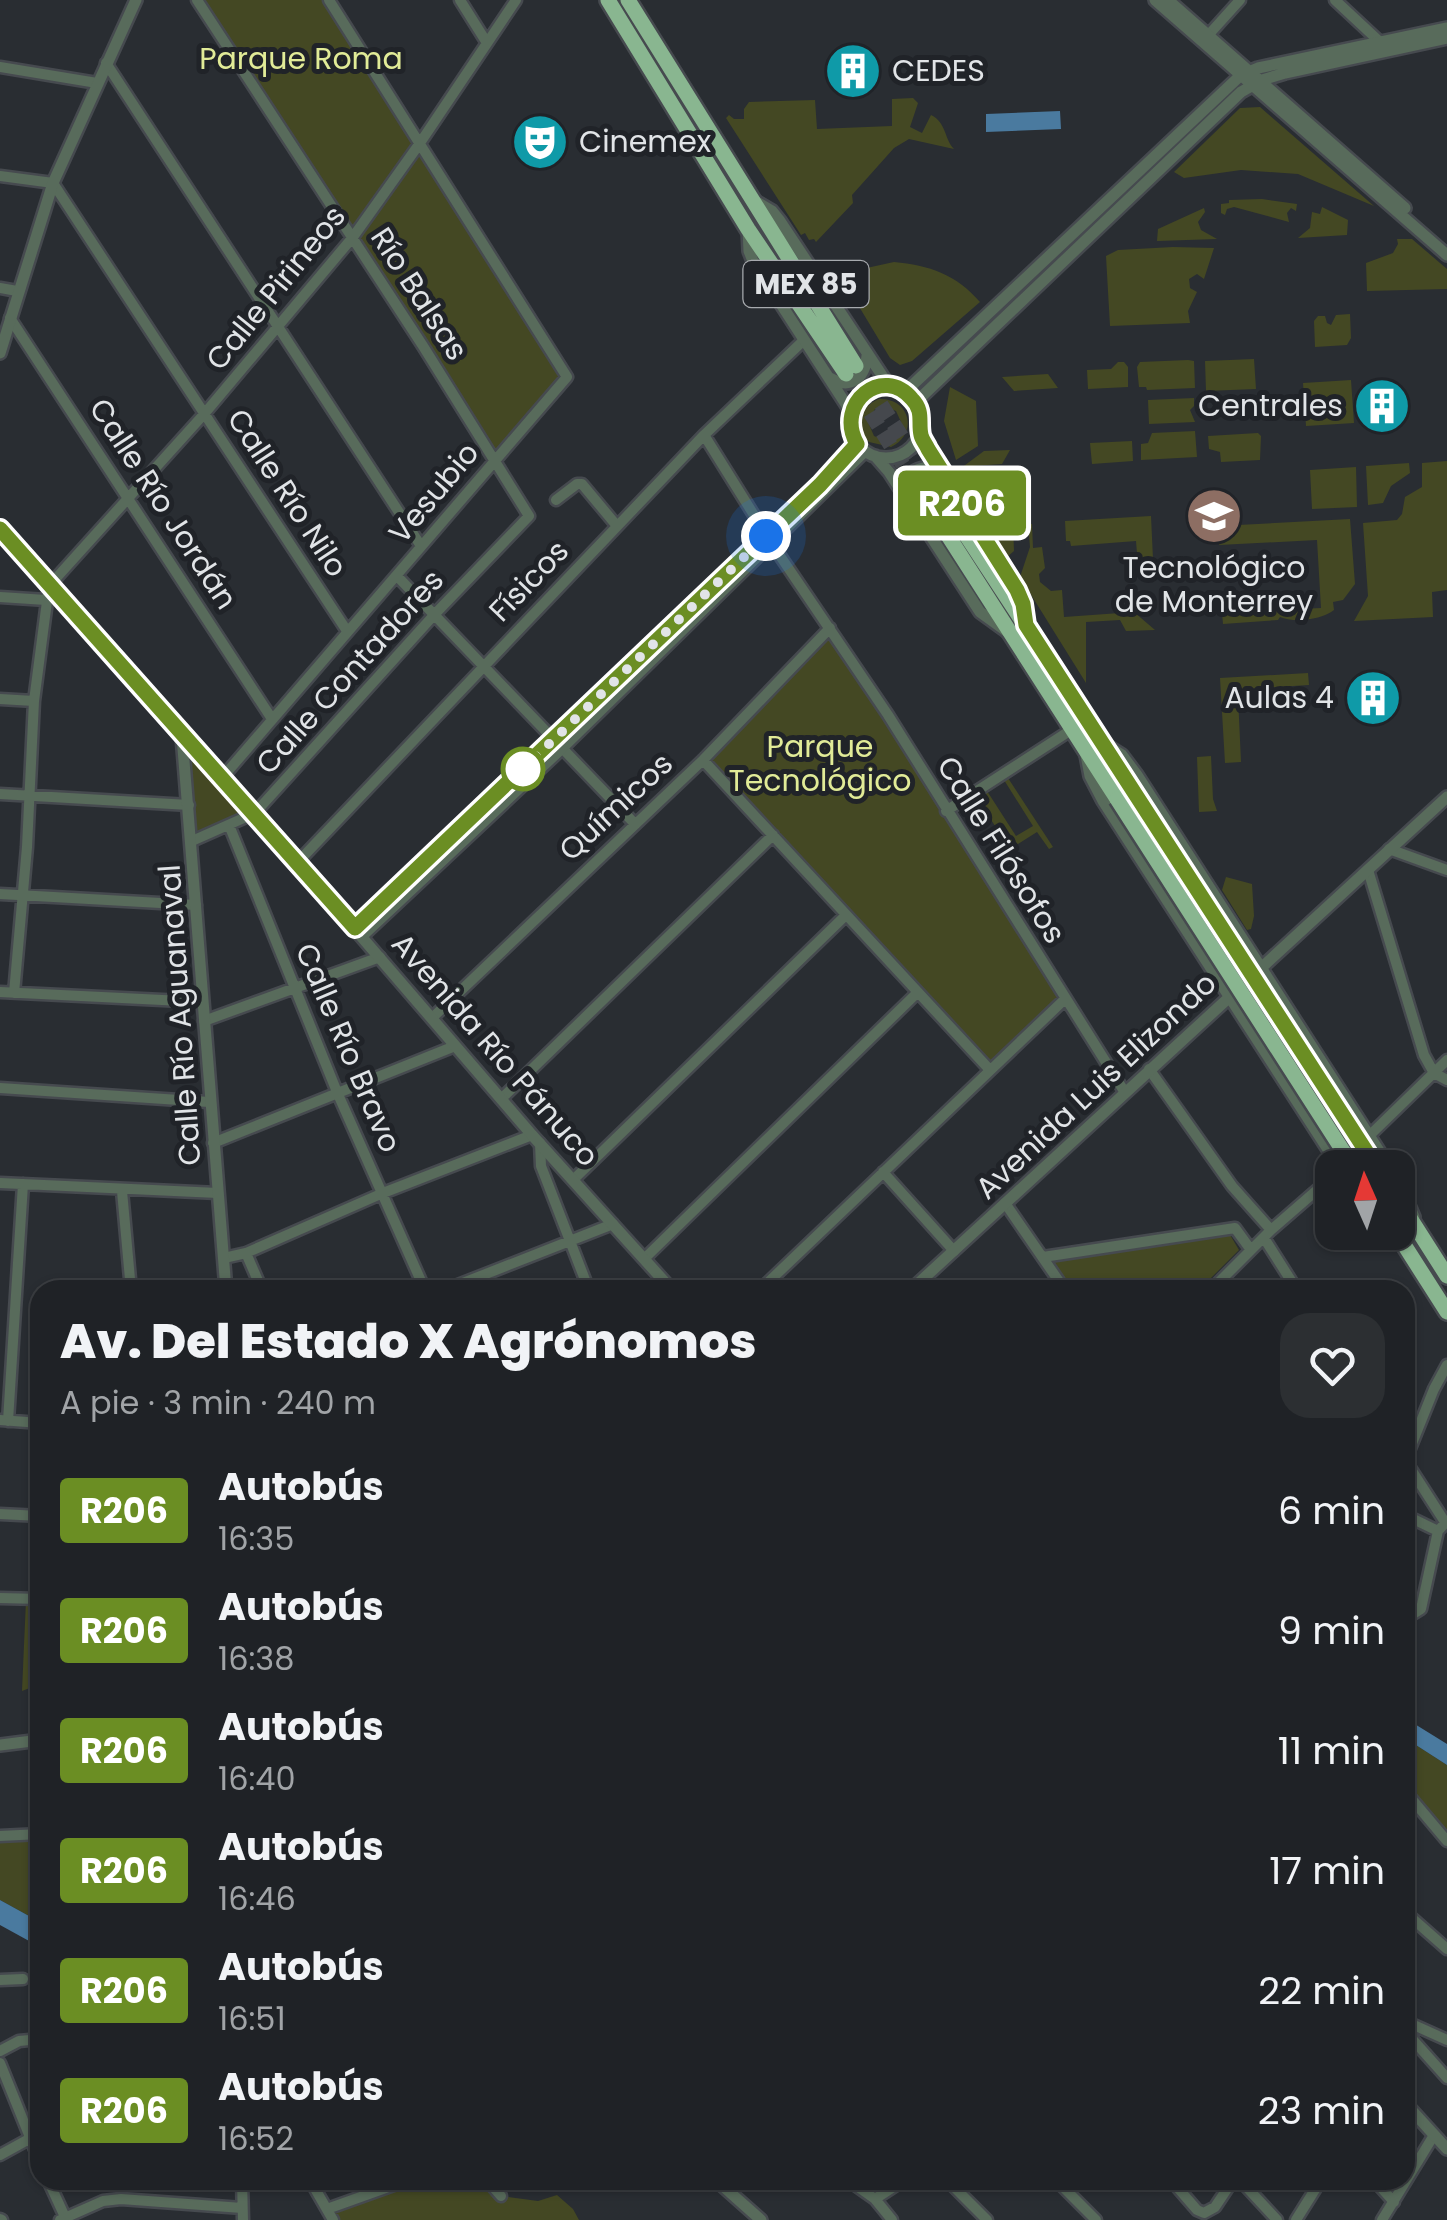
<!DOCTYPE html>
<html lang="es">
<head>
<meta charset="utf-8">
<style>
  :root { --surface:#1f2226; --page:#2c2f32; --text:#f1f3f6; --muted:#a1a4a7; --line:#3c3f43 }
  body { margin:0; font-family:Poppins,sans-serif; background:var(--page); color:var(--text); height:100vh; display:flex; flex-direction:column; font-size:38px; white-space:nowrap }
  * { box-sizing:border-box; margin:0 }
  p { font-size:32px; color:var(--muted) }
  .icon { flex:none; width:55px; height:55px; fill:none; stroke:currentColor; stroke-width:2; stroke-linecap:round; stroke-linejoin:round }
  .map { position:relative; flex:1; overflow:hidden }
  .sheet { position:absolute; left:30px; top:1280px; width:1385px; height:910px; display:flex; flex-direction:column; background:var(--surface); border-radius:30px; box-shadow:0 2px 8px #0004,0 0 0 2px var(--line) }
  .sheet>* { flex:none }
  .badge { padding:0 20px; border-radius:8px; font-size:35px; line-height:65px }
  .needle { width:65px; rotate:357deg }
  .controls { position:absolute; left:1315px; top:1150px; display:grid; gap:20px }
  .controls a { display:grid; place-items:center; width:100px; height:100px; border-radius:20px; background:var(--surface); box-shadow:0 2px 8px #0004,0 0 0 2px var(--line); font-size:50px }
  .you { position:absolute; width:50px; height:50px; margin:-25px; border:8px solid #fff; border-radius:50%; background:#1a73e8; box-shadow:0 0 0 15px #1a73e833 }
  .map>.badge { position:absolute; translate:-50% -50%; box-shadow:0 0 0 5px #fff }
  .round { display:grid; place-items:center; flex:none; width:105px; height:105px; border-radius:30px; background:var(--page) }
  .overview { display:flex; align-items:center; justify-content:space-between; height:170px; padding:0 30px }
  h1 { font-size:48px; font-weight:800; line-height:75px }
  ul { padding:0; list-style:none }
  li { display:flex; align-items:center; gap:30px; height:120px; padding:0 30px }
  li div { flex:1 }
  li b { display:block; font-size:38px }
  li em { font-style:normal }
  li .badge { min-width:110px; font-weight:700; text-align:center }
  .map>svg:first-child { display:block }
  .green { fill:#444823; fill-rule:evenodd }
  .water { fill:#4a7a9f }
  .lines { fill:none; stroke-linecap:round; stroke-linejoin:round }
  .trunk-tunnel { stroke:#45484d; stroke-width:15; stroke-dasharray:15 8; stroke-linecap:butt }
  .minor-casing { stroke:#464a4f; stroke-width:15 }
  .tertiary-casing { stroke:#464a4f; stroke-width:16 }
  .trunk-casing { stroke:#464a4f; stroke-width:20 }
  .minor { stroke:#586b5b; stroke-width:10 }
  .tertiary { stroke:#586b5b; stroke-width:11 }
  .trunk { stroke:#89b690; stroke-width:15 }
  .trunk-bridge-casing { stroke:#464a4f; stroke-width:20; stroke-linecap:butt }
  .trunk-bridge { stroke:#89b690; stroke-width:15 }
  .line-casing { stroke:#fff; stroke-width:22 }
  .line { stroke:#6b8e23; stroke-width:15 }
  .walk { stroke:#e1e4e7; stroke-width:10; stroke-dasharray:0 18 }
  .stop-dot { fill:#fff; stroke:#6b8e23; stroke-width:5 }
  .labels { text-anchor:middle; stroke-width:10; stroke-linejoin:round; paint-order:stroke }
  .shield { fill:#202328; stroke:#a7aaae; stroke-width:2.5 }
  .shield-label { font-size:28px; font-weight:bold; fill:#e1e4e7 }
  .park-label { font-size:30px; fill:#e1eb97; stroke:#202328 }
  .poi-label { font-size:30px; fill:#e1e4e7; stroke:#202328; text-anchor:start }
  .street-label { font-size:30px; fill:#e1e4e7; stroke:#202328 }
</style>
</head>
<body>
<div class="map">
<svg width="1447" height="2220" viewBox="0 0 1447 2220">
  <rect width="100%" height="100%" fill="#292d32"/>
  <!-- green -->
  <path class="green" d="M 197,0 L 328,0 L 567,377 L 495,459 Z
    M 913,98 L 918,103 L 910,127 L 922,133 L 931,115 C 947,123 944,139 954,149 L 909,139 L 894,148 L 852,195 L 853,203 L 816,242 L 814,239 L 809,240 L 805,233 L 801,235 L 726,118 L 729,115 L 734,119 L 744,119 L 744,109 L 749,102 L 815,100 L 817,129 L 892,126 L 892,99 Z
    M 1260,107 L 1374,206 L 1298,174 L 1241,170 L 1184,178 L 1174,172 L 1240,108 Z
    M 1262,199 L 1297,204 L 1296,211 L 1291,208 L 1287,213 L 1289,222 L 1234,207 L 1227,209 L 1225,215 L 1221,213 L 1221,204 L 1229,203 L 1229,200 Z
    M 1322,207 L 1348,220 L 1347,235 L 1298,238 L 1310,228 L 1312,212 L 1320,214 Z
    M 1204,208 L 1205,212 L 1198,222 L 1201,230 L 1217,239 L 1157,241 L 1158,229 Z
    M 1397,239 L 1412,239 L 1447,269 L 1447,289 L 1367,291 L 1366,263 L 1393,253 L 1398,244 Z
    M 1173,247 L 1214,248 L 1204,279 L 1197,274 L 1189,279 L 1190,288 L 1197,292 L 1188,311 L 1190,323 L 1110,326 L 1106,256 L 1118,250 Z
    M 894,262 C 929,265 957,275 980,302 L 912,361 L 900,365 L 890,358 L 843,280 L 862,269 Z
    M 1350,314 L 1351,338 L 1347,345 L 1315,347 L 1314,321 L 1318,316 L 1325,316 L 1327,323 L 1331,325 L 1336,315 Z
    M 1254,359 L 1256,389 L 1206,391 L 1205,361 Z
    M 1188,360 L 1194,361 L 1195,388 L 1147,390 L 1146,387 L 1139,387 L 1137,367 L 1140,362 Z
    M 1118,362 L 1124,362 L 1128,367 L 1128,387 L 1088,389 L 1087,370 L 1111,369 Z
    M 1048,374 L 1058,388 L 1014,391 L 1002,377 Z
    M 1351,380 L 1354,423 L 1306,426 L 1303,383 Z
    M 950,387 L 976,401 L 978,446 L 956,460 L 944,421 Z
    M 1194,398 L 1194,406 L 1190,410 L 1195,422 L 1149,424 L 1148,400 Z
    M 879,399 C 910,398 919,433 891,447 L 869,442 C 854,426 859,407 879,399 ZM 886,407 L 896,411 L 901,422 L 898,433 L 884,440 L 874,436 L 868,422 L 875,409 Z
    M 1195,431 L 1197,457 L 1141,460 L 1141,444 L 1148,443 L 1152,433 Z
    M 1258,433 L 1261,436 L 1260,460 L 1221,462 L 1220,452 L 1209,449 L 1208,436 Z
    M 1132,441 L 1133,461 L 1092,464 L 1090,443 Z
    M 1010,450 L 1002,464 L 973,466 L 972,473 L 969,469 L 961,474 L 993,525 L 1013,525 L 1014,551 L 1007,557 L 953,474 L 984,451 Z
    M 1447,461 L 1447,590 L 1432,592 L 1433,617 L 1354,621 L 1368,596 L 1363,523 L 1397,520 L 1402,514 L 1405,497 L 1422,487 L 1422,463 Z
    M 1409,463 L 1410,473 L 1391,486 L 1383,503 L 1368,505 L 1366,466 Z
    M 1356,467 L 1357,507 L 1312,509 L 1310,470 Z
    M 1151,516 L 1153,559 L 1138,566 L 1136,541 L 1071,546 L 1070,541 L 1066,541 L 1065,521 Z
    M 1350,519 L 1355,584 L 1343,600 L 1333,602 L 1334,610 C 1322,620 1293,623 1280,617 L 1278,620 L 1223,624 L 1222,613 L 1321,608 L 1317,540 L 1219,545 L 1219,526 Z
    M 1028,524 L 1032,524 L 1033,548 L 1042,547 L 1045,568 L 1039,574 L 1040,582 L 1051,591 L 1062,590 L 1064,617 L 1134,612 L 1155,630 L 1126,631 L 1120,620 L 1086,622 L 1086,683 L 1020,577 L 1030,547 Z
    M 830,628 L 1064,1000 L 990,1069 L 703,760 Z
    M 1308,673 L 1309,685 L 1244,689 L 1238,696 L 1241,762 L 1225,763 L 1220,678 Z
    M 182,736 L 255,813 L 192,841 Z
    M 1211,756 L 1213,799 L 1217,811 L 1199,812 L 1197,757 Z
    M 1008,778 L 1053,847 L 1049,849 L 1037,832 L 993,860 L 989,854 L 1006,843 L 977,798 L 987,791 L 1016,836 L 1033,826 L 1004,780 Z
    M 1226,877 L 1252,884 L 1254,916 L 1251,929 L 1247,930 L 1222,890 Z
    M 1229,1233 L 1239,1250 L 1199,1290 L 1073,1290 L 1050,1257 Z
    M 26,1600 L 40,1601 L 40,1684 L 22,1691 Z
    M 1405,1738 L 1447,1765 L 1447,1841 L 1405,1791 Z
    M 40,1834 L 40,1922 L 0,1900 L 0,1836 Z
    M 408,2180 L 487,2180 L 501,2196 L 538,2201 L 557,2195 L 573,2209 L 579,2220 L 333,2220 L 327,2209 Z"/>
  <!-- water -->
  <path class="water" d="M 1060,111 L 1061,129 L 986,132 L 986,114 Z
    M 1405,1718 L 1447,1744 L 1447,1765 L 1405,1738 Z
    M 0,1900 L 40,1922 L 40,1947 L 0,1925 Z"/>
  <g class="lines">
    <!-- trunk-tunnel -->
    <path class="trunk-tunnel" d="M 856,366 L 926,474
      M 846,374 L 913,481"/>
    <!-- minor casing -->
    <g class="minor-casing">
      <path id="minor" d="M 460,0 L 487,43
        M 1335,0 L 1380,42
        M 1203,41 L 1240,0
        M 106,63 L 421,546
        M 0,67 L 97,83
        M 0,176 L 53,183 L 347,631
        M 0,288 L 17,291
        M 10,318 L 272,719
        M 704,435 L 772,544 L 888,715 L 1124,1091
        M 556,500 L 577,484 L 582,484 L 617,526
        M 397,576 L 635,824
        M 0,597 L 46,600
        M 0,699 L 34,701
        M 703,760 L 990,1070
        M 222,778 L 567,377 L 329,0
        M 0,794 L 189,805
        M 946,811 L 1071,730
        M 229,825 L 337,1092 L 425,1290
        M 192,841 L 255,813 L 434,615 L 529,516 L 423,346 L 197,0
        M 1389,849 L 1447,870
        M 297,863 L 704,435 L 804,340
        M 1368,870 L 1424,1055 L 1434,1073 L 1447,1080
        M 0,894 L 196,905
        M 0,992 L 203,1002
        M 14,993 L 27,847 L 34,701 L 49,586 L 205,413 L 353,237 L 420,143 L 516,0
        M 432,1018 L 703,760 L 830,628
        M 204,1021 L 380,957
        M 1149,1069 L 1232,1186 L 1271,1230
        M 0,1088 L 209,1102
        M 502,1098 L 773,835
        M 1369,1136 L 1447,1060
        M 213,1143 L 455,1046
        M 540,1143 L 541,1166 L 589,1290
        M 883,1172 L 954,1251
        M 574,1179 L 846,915
        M 0,1183 L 218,1193
        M 122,1191 L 131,1290
        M 1005,1203 L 1065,1290
        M 1264,1238 L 1297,1290
        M 246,1253 L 262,1290
        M 1043,1257 L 1235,1228 L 1251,1250
        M 224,1258 L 246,1253 L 383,1193 L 532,1135
        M 645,1258 L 917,993
        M 445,1290 L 613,1224
        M 760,1290 L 1065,999
        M 1211,1290 L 1271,1230 L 1332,1177
        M 0,1420 L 40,1423
        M 8,1421 L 23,1184
        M 1405,1460 L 1445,1522
        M 1405,1461 L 1434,1389 L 1447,1365
        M 0,1514 L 40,1516
        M 1405,1515 L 1438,1531
        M 0,1598 L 40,1599
        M 1405,1619 L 1421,1609 L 1438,1531 L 1447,1521
        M 1405,1791 L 1447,1841
        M 0,1836 L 40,1834
        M 1405,1912 L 1447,1949
        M 0,1980 L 23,1979
        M 1405,2021 L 1447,2040
        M 1405,2031 L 1447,2078
        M 0,2051 L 19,2041 L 40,2039
        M 0,2063 L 40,2162
        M 0,2155 L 40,2133
        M 48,2180 L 65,2217
        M 242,2180 L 243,2220
        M 310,2180 L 333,2220
        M 487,2180 L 501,2196
        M 602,2180 L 651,2180
        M 848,2180 L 875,2199 L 892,2220
        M 947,2180 L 987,2220
        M 1056,2180 L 1096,2220
        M 1171,2180 L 1197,2210 L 1204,2213 L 1215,2207 L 1233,2180
        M 1240,2180 L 1277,2220
        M 1374,2180 L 1394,2202
        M 875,2199 L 904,2180
        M 327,2209 L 408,2180
        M 0,2219 L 2,2220
        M 60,2220 L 103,2201 L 121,2199 L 242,2208
        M 1296,2220 L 1321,2180
        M 1382,2220 L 1434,2135"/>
    </g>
    <!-- tertiary casing -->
    <g class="tertiary-casing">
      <path id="tertiary" d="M 1155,0 L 1447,255
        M 1168,0 L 1405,208
        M 755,201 L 772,211 L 780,221 L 889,386
        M 748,229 L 749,251 L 753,261 L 851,412
        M 0,353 L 53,183 L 136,0
        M 830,378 C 851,390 865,378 867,356
        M850 422a36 36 0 1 1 72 0a36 36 0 1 1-72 0Z
        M 905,392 L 1241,75 L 1258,68 L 1447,28
        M 916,402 L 1241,92 L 1262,80 L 1285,73 L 1447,38
        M 920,433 L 1011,578 L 1023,604 L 1026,625
        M 875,456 L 889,472 L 980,612 L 1009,633
        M 902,491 C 908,471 918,466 939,467
        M 0,529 L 255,813 L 532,1135 L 672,1290
        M 182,736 L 226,1290
        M 1106,745 L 1122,755 L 1137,775 L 1390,1168
        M 1086,755 L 1090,776 L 1103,801 L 1340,1168
        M 355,927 L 816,489 L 857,444
        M 362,936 L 561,749 L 865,451
        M 1398,1179 L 1414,1217
        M 911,1290 L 1447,797
        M 0,1745 L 40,1740
        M 1405,2103 L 1447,2149
        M 716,2180 L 761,2220"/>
    </g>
    <!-- trunk casing -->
    <g class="trunk-casing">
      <path id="trunk" d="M 608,0 L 748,229 L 846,374
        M 628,0 L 856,366
        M 926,474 L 1133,790
        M 913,481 L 1117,799
        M 1398,1199 L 1447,1276
        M 1396,1232 L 1447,1312"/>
    </g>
    <!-- minor -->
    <use href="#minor" class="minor"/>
    <!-- tertiary -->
    <use href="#tertiary" class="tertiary"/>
    <!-- trunk -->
    <use href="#trunk" class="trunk"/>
    <!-- trunk-bridge casing -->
    <g class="trunk-bridge-casing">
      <path id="trunk-bridge" d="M 1133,790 L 1378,1168
        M 1117,799 L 1354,1168"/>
    </g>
    <!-- trunk-bridge -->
    <use href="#trunk-bridge" class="trunk-bridge"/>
  </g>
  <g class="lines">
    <!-- line casing -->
    <g class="line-casing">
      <path id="line" d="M 0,529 L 355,928 L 820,485 L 857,444 C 834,403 883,364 912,399 C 924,411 918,422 921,435 C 922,440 926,444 928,449 L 1017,590 L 1023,604 L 1026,625 L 1377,1168"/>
    </g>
    <!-- line -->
    <use href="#line" class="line"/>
    <!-- walk -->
    <path class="walk" d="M 523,769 L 766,536"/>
  </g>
  <!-- icons -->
  <defs>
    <g id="building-disc" transform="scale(2.875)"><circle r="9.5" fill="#0f9aa8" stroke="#202328"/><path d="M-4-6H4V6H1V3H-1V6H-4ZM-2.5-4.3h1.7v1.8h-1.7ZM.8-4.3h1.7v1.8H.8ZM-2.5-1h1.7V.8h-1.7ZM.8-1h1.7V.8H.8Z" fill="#fff"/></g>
    <g id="theatre-disc" transform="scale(2.875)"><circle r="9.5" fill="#0f9aa8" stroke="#202328"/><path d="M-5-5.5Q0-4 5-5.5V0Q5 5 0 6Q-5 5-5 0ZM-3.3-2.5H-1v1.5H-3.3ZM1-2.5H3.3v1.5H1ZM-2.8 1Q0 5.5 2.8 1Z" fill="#fff"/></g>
    <g id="university-disc" transform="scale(2.875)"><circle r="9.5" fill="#8d6e63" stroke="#202328"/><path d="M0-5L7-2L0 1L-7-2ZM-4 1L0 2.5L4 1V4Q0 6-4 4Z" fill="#fff"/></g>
  </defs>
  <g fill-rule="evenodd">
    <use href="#building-disc" x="853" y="71"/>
    <use href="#theatre-disc" x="540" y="142"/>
    <use href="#building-disc" x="1382" y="406"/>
    <use href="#university-disc" x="1214" y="516"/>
    <use href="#building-disc" x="1373" y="698"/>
  </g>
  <!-- markers -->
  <circle class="stop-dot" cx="523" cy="769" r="20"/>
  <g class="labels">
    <!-- shield labels -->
    <rect class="shield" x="743.5" y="261" width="125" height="46" rx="8"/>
    <g class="shield-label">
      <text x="806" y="294">MEX 85</text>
    </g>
    <!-- park labels -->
    <g class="park-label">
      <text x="301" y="69">Parque Roma</text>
      <text x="820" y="757">Parque<tspan x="820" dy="34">Tecnológico</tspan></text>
    </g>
    <!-- poi labels -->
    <g class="poi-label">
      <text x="892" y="81">CEDES</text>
      <text x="579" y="152">Cinemex</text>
      <text x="1343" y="416" text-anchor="end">Centrales</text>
      <text x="1214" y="578" text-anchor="middle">Tecnológico<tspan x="1214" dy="34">de Monterrey</tspan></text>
      <text x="1334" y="708" text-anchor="end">Aulas 4</text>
    </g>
    <!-- street labels -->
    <g class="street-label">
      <text transform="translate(276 288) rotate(-51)" y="10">Calle Pirineos</text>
      <text transform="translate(419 294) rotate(57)" y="10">Río Balsas</text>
      <text transform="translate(287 493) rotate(57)" y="10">Calle Río Nilo</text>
      <text transform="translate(434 493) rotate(-50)" y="10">Vesubio</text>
      <text transform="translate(163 504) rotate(57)" y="10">Calle Río Jordán</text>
      <text transform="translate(529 581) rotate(-46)" y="10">Físicos</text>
      <text transform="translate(350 672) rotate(-48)" y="10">Calle Contadores</text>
      <text transform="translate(616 807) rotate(-43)" y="10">Químicos</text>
      <text transform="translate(1001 850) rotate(58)" y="10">Calle Filósofos</text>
      <text transform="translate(180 1015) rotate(-94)" y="10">Calle Río Aguanaval</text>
      <text transform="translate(348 1048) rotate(67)" y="10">Calle Río Bravo</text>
      <text transform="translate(495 1050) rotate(49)" y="10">Avenida Río Pánuco</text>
      <text transform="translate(1096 1086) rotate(-43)" y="10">Avenida Luis Elizondo</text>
    </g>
  </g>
</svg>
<div class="controls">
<a><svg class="needle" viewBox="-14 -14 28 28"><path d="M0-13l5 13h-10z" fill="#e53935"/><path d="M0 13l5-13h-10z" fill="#a1a4a7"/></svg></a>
</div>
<div class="you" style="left:766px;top:536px"></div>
<b class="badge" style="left:962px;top:503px;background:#6b8e23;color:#fff">R206</b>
<section class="sheet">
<div class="overview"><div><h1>Av. Del Estado X Agrónomos</h1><p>A pie · 3 min · 240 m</p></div><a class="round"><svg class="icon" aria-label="heart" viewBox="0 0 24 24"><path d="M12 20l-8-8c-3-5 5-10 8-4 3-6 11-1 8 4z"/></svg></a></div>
<ul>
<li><span class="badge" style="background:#6b8e23;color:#fff">R206</span><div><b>Autobús</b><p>16:35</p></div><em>6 min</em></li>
<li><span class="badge" style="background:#6b8e23;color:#fff">R206</span><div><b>Autobús</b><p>16:38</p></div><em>9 min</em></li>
<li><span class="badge" style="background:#6b8e23;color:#fff">R206</span><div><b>Autobús</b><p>16:40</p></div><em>11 min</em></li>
<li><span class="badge" style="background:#6b8e23;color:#fff">R206</span><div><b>Autobús</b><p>16:46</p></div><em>17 min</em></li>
<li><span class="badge" style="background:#6b8e23;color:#fff">R206</span><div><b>Autobús</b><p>16:51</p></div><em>22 min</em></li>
<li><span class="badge" style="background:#6b8e23;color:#fff">R206</span><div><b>Autobús</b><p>16:52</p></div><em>23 min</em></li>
</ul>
</section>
</div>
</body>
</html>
